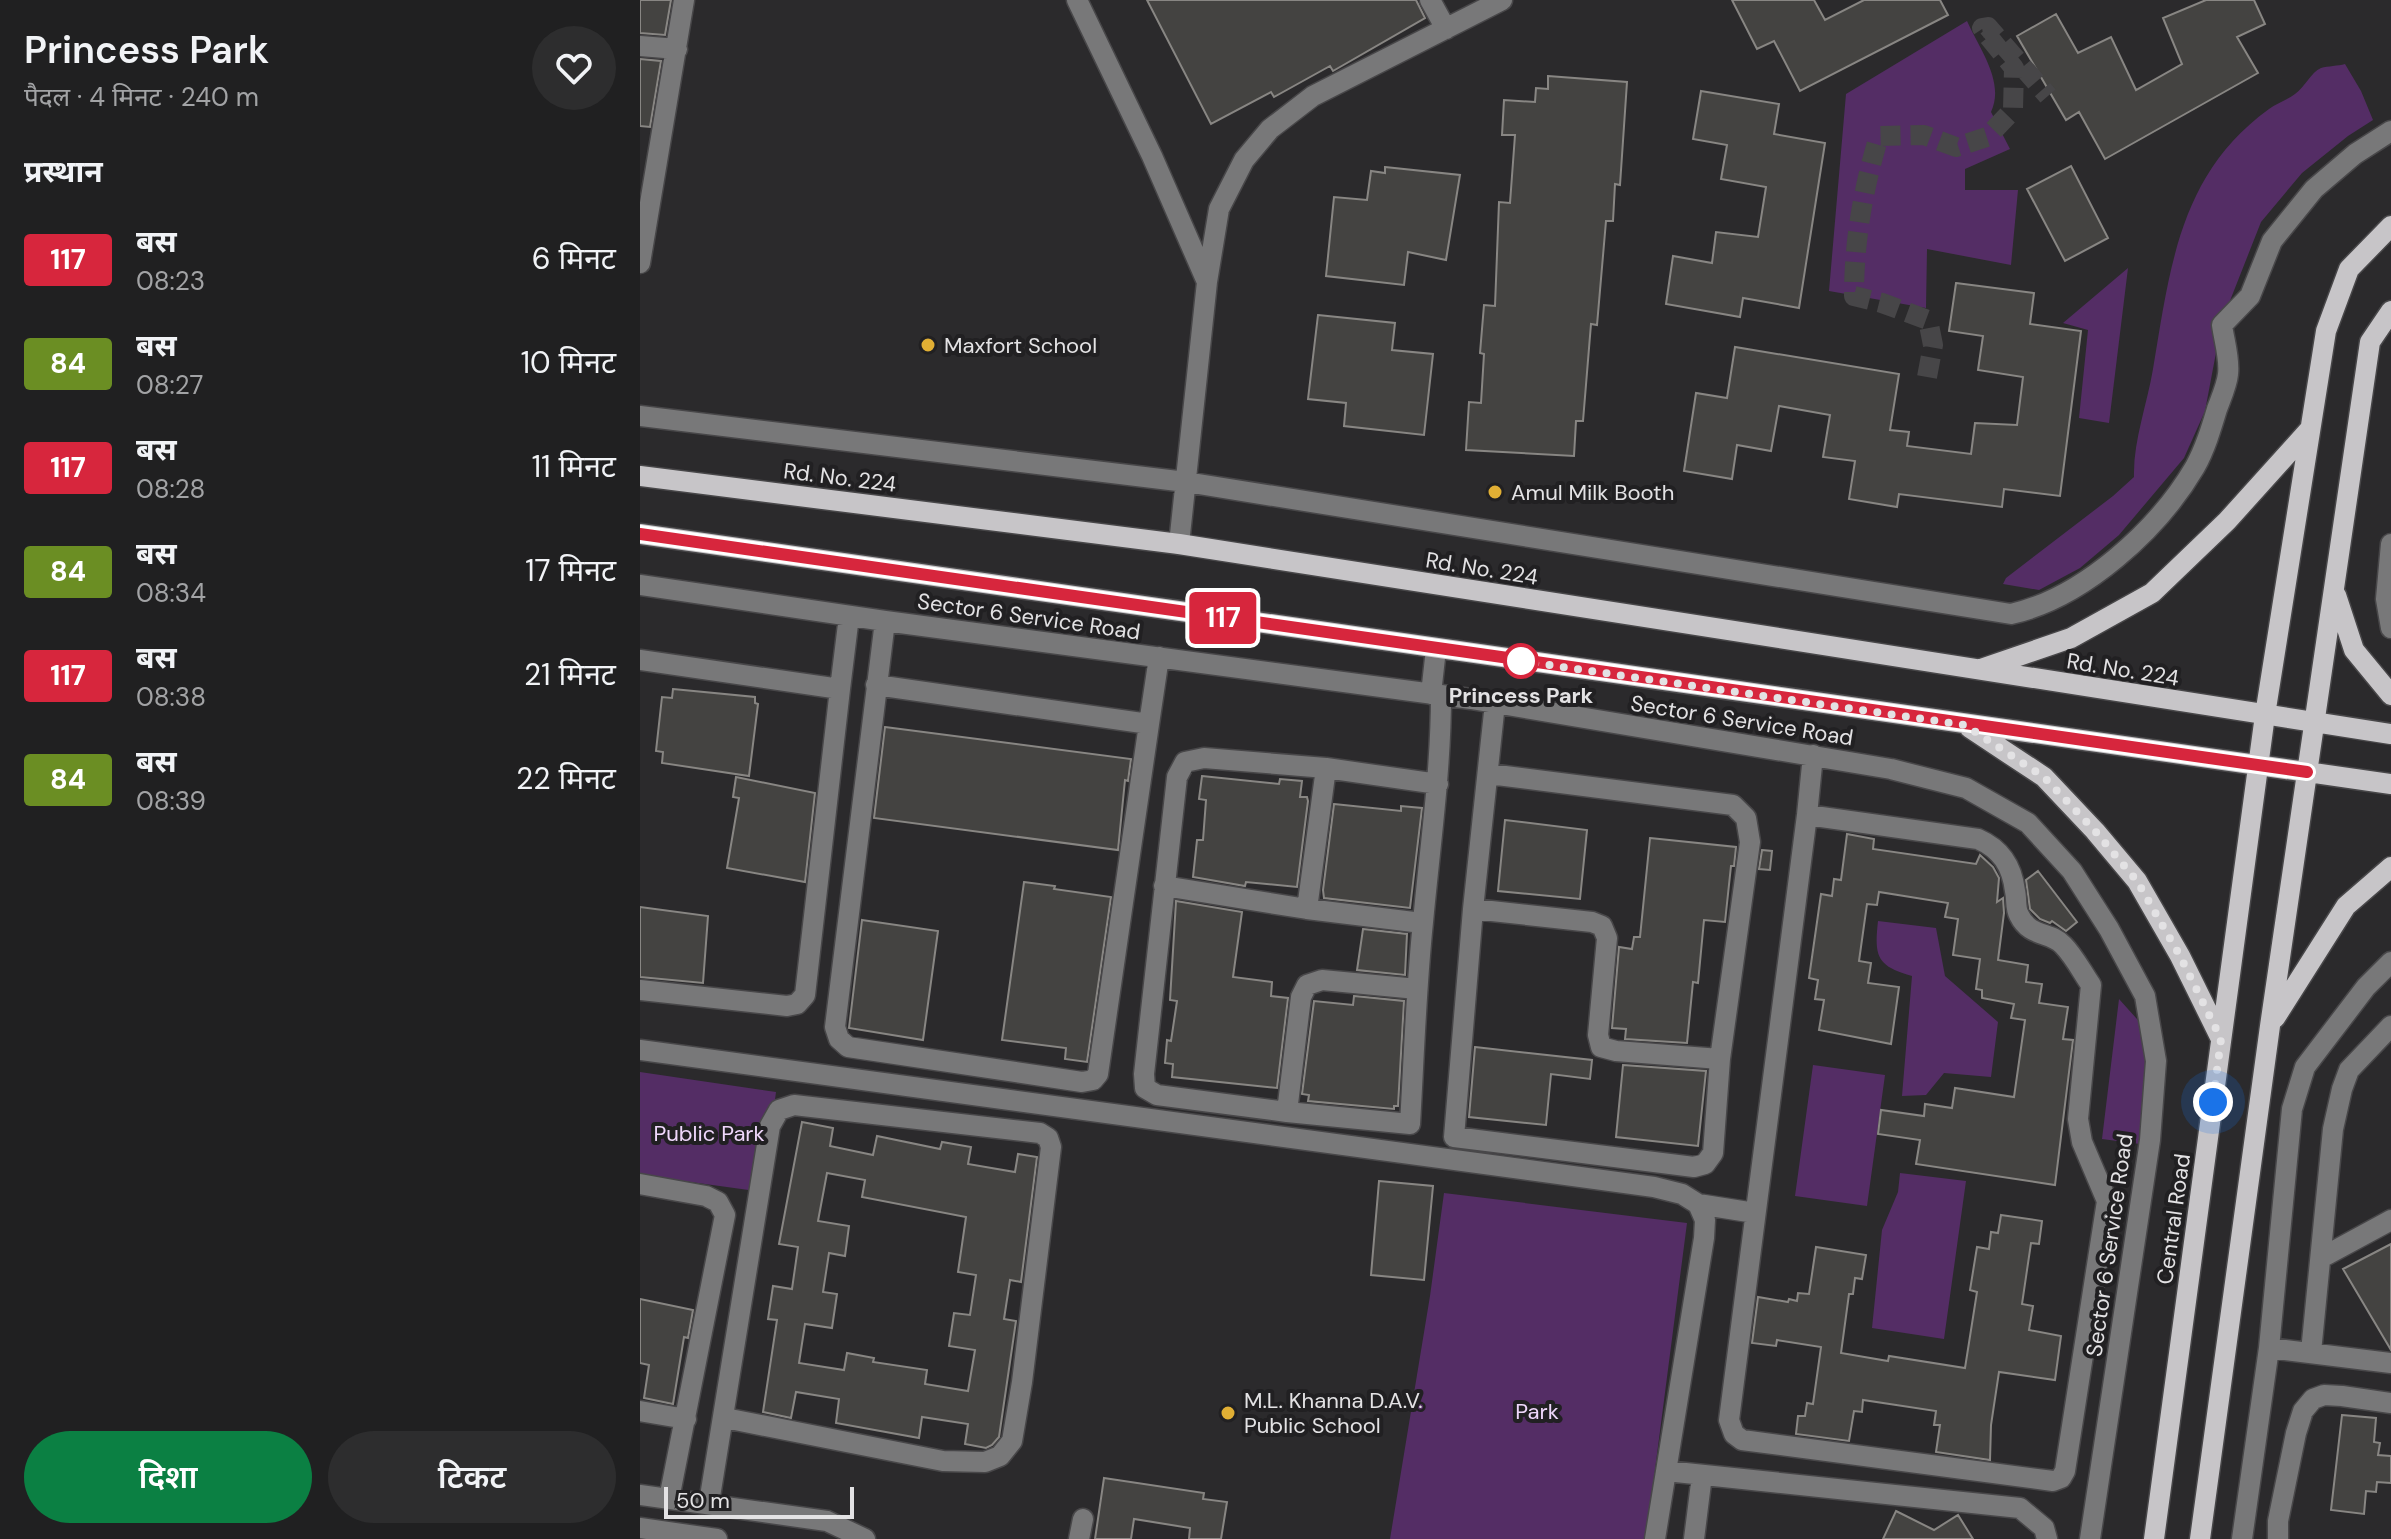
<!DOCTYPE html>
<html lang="hi">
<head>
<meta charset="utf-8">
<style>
  :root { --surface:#202021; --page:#2d2d2e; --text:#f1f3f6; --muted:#a2a3a5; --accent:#0b8043 }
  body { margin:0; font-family:"DM Sans","Noto Sans Devanagari",sans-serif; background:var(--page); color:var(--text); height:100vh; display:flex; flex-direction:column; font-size:30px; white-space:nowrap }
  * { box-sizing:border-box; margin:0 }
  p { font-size:26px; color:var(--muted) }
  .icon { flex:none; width:44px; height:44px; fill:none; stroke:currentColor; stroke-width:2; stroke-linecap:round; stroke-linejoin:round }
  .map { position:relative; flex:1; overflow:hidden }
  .drawer { display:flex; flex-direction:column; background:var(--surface); width:640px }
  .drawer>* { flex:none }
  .badge { padding:0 16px; border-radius:6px; font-size:28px; line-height:52px }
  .scale { position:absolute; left:24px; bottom:20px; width:190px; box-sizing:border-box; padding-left:8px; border:4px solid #e3e2e4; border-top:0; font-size:22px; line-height:28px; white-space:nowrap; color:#e3e2e4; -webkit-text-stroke:6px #212022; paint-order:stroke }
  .you { position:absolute; width:40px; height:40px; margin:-20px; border:6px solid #fff; border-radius:50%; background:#1a73e8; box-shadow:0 0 0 12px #1a73e833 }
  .map>.badge { position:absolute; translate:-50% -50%; box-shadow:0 0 0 4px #fff }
  h2 { padding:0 24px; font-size:30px; line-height:72px }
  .round { display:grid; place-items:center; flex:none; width:84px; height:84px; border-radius:42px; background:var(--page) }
  .headline { display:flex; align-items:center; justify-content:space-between; height:136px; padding:0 24px }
  h1 { font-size:38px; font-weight:600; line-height:60px }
  .button { display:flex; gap:16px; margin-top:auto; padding:16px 24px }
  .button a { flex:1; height:92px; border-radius:48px; background:var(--accent); color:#fff; font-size:32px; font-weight:600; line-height:92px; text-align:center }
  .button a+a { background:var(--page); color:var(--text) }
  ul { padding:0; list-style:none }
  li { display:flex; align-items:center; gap:24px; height:104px; padding:0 24px }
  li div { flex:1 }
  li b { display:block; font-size:30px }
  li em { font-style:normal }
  li .badge { min-width:88px; font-weight:700; text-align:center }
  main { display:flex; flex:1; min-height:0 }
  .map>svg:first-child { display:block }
  .green { fill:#542d65 }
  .building { fill:#444341; stroke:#888683; stroke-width:2; fill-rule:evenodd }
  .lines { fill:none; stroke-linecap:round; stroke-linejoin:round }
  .minor-tunnel { stroke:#474648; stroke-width:20; stroke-dasharray:20 10; stroke-linecap:butt }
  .minor-casing { stroke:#484749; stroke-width:23 }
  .major-casing { stroke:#484749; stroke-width:23 }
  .minor { stroke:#787879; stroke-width:20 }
  .major { stroke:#c7c5c8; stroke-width:20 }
  .line-casing { stroke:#fff; stroke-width:18 }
  .line { stroke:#d7263d; stroke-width:12 }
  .walk { stroke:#e3e2e4; stroke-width:8; stroke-dasharray:0 14.4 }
  .poi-dot { fill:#e1af34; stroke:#212022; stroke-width:3 }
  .stop-dot { fill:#fff; stroke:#d7263d; stroke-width:4 }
  .labels { text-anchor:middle; stroke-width:8; stroke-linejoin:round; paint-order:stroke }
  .poi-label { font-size:22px; fill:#e3e2e4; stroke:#212022; text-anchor:start }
  .street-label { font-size:22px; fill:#e3e2e4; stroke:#212022 }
  .stop-label { font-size:22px; font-weight:bold; fill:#e3e2e4; stroke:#212022 }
  .park-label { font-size:22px; fill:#efd7fb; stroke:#212022 }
</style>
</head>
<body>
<main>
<section class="drawer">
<div class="headline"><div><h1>Princess Park</h1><p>पैदल · 4 मिनट · 240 m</p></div><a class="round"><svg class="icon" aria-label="heart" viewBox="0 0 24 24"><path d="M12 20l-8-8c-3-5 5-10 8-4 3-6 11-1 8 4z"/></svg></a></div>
<h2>प्रस्थान</h2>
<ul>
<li><span class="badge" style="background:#d7263d;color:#fff">117</span><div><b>बस</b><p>08:23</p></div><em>6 मिनट</em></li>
<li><span class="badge" style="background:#6b8e23;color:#fff">84</span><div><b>बस</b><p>08:27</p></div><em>10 मिनट</em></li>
<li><span class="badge" style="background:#d7263d;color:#fff">117</span><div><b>बस</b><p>08:28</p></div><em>11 मिनट</em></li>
<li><span class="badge" style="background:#6b8e23;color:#fff">84</span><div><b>बस</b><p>08:34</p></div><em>17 मिनट</em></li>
<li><span class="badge" style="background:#d7263d;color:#fff">117</span><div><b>बस</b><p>08:38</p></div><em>21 मिनट</em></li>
<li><span class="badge" style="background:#6b8e23;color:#fff">84</span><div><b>बस</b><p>08:39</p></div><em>22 मिनट</em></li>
</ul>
<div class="button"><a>दिशा</a><a>टिकट</a></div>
</section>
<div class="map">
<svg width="1751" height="1539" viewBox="0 0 1751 1539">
  <rect width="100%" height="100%" fill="#2b2a2c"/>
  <!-- green -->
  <path class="green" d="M 1327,21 C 1340,50 1365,82 1351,112 L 1370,149 L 1325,169 L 1325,190 L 1378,190 L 1371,265 L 1287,249 L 1286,308 L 1189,291 L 1206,94 Z
    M 1705,64 L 1721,91 L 1733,120 L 1708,136 L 1662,173 L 1621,222 L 1582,321 L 1565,411 L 1544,458 L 1479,535 L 1440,568 L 1399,590 L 1363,584 L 1366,578 L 1473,496 L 1494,477 C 1493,441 1507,405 1513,369 C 1530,269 1539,174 1629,109 C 1637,103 1647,100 1655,94 C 1665,87 1671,72 1681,68 C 1688,66 1698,66 1705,64 Z
    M 1488,268 L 1469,423 L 1439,418 L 1448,330 L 1423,323 Z
    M 1238,921 L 1296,928 L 1305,976 L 1358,1022 L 1351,1077 L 1304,1073 L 1286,1095 L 1262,1096 L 1272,976 C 1237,966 1234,957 1238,921 Z
    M 1479,999 L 1514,1038 L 1500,1144 L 1462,1139 Z
    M 1173,1065 L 1245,1075 L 1227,1206 L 1155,1196 Z
    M 0,1072 L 136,1092 L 123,1192 L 0,1175 Z
    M 1260,1173 L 1326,1181 L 1304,1339 L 1232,1328 L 1242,1230 L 1258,1192 Z
    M 804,1193 L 1047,1223 L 1006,1539 L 750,1539 L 790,1296 Z"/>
  <!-- building -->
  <path class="building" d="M 0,0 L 31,0 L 25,35 L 0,33 Z
    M 507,0 L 776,0 L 785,18 L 693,71 L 690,66 L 634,97 L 631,92 L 571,124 Z
    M 1092,0 L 1174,0 L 1185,20 L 1224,0 L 1300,0 L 1308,15 L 1160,91 L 1134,41 L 1117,49 Z
    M 1566,0 L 1614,0 L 1625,24 L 1597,37 L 1618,73 L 1465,159 L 1439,112 L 1426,120 L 1377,36 L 1416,14 L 1438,53 L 1471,37 L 1496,90 L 1542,64 L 1523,18 Z
    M 0,59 L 21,61 L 10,127 L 0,126 Z
    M 908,76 L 987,82 L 980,185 L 975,184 L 973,221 L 966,221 L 957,325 L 951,324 L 943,421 L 936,421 L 934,456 L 826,450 L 829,402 L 841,403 L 844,354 L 840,353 L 844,305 L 855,306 L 859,202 L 870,203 L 875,135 L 862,135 L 864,100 L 895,102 L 896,88 L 908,89 Z
    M 1061,91 L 1139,104 L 1134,134 L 1185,143 L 1159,308 L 1103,298 L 1100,317 L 1026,304 L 1033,256 L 1072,263 L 1076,232 L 1118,237 L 1126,187 L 1081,179 L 1087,145 L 1053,139 Z
    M 1431,166 L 1468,238 L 1425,261 L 1387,189 Z
    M 745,167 L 820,175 L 806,260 L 768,252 L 764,285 L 686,276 L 694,197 L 727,200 L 731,171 L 745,173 Z
    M 1316,283 L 1394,293 L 1390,324 L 1441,331 L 1420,496 L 1364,489 L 1362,507 L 1259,494 L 1257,507 L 1209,499 L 1215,461 L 1183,457 L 1190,415 L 1139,406 L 1131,451 L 1097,445 L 1092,479 L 1044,471 L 1056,393 L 1087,398 L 1095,347 L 1259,374 L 1250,430 L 1269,432 L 1267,446 L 1331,454 L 1335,423 L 1377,425 L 1383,377 L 1338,370 L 1343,336 L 1309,331 Z
    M 678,315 L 755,323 L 752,350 L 793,354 L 784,435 L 704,426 L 706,403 L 668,399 Z
    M 33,689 L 115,697 L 115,703 L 118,704 L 109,776 L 22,763 L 23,752 L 16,751 L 22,697 L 32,698 Z
    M 245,727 L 491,759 L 488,781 L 485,780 L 478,850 L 234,818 Z
    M 562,776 L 639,784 L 640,779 L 662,781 L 660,797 L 667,797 L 668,801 L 657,887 L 606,882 L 605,886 L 553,877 L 557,840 L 563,840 L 566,800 L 559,799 Z
    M 96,777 L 175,793 L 165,882 L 87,868 L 99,798 L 93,797 Z
    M 694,804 L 761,811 L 761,806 L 782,808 L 770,908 L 684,898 L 683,890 Z
    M 865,820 L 947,830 L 940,899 L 858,891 Z
    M 1207,834 L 1234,839 L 1233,849 L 1336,864 L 1340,855 L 1353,867 L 1359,878 L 1357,902 L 1363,898 L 1364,913 L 1358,960 L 1388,965 L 1386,982 L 1402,984 L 1399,1003 L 1428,1007 L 1423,1039 L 1433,1040 L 1415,1185 L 1276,1164 L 1280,1140 L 1238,1134 L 1241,1110 L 1284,1116 L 1285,1104 L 1312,1108 L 1315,1088 L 1374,1097 L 1385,1020 L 1371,1018 L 1374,1004 L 1342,998 L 1342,990 L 1336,989 L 1340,959 L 1313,955 L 1318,919 L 1305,917 L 1308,903 L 1239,892 L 1237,905 L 1227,904 L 1219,961 L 1231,963 L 1228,983 L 1259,987 L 1251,1044 L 1179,1030 L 1184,1000 L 1175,999 L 1178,980 L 1169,978 L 1181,894 L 1192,896 L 1194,879 L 1201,880 Z
    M 1010,838 L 1096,847 L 1094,866 L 1091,866 L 1085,922 L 1064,920 L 1058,983 L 1053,982 L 1047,1043 L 985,1039 L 986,1029 L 972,1028 L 979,947 L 992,949 L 994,937 L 1000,937 Z
    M 1122,850 L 1132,851 L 1130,870 L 1119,869 Z
    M 1398,871 L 1437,922 L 1426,931 L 1412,921 L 1410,923 L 1400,919 L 1390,909 L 1386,880 Z
    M 384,882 L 415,886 L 414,889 L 471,897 L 447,1062 L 425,1059 L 426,1048 L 362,1040 Z
    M 536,901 L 602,912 L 593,977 L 632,982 L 631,996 L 648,998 L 637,1088 L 532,1077 L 533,1064 L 525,1063 L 527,1040 L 531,1041 L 537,1001 L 530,1000 Z
    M 0,907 L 68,916 L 63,983 L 0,977 Z
    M 222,920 L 298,931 L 283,1040 L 209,1028 Z
    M 723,929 L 767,934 L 765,975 L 717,970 Z
    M 714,996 L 764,1001 L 758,1106 L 754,1106 L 754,1109 L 668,1101 L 669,1095 L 662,1094 L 674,1001 L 713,1005 Z
    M 835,1047 L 952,1060 L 950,1079 L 911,1074 L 906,1125 L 829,1117 Z
    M 983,1065 L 1066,1071 L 1058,1146 L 976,1137 Z
    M 162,1122 L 193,1128 L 190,1146 L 233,1155 L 237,1136 L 300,1149 L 302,1142 L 331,1147 L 328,1164 L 375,1172 L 378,1154 L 397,1157 L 381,1282 L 370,1280 L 364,1319 L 376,1321 L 359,1437 L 352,1445 L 346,1448 L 325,1444 L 328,1424 L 282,1417 L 279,1438 L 196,1423 L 199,1399 L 156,1392 L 151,1418 L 123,1412 L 137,1320 L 128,1319 L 133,1286 L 152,1289 L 158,1247 L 139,1244 ZM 187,1173 L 225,1180 L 222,1197 L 326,1217 L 318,1272 L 336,1275 L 330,1315 L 314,1313 L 309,1346 L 335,1350 L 328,1391 L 285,1384 L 287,1370 L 233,1362 L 234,1358 L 207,1353 L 204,1370 L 159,1363 L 165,1324 L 192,1328 L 197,1294 L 183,1292 L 189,1253 L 205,1256 L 209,1226 L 178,1221 Z
    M 739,1181 L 793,1186 L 784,1280 L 731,1275 Z
    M 1361,1215 L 1402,1221 L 1399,1244 L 1391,1243 L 1382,1304 L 1393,1306 L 1389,1330 L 1421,1336 L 1415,1380 L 1359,1372 L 1351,1425 L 1350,1460 L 1296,1452 L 1300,1425 L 1294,1425 L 1296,1411 L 1223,1400 L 1222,1412 L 1214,1411 L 1209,1441 L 1156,1434 L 1158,1416 L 1165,1416 L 1167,1403 L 1173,1404 L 1181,1347 L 1137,1340 L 1136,1346 L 1112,1343 L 1118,1297 L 1148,1302 L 1149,1299 L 1157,1301 L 1158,1293 L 1169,1294 L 1176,1247 L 1226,1255 L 1222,1279 L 1215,1278 L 1213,1294 L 1209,1294 L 1201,1353 L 1248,1361 L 1249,1356 L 1325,1368 L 1337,1292 L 1330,1290 L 1337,1247 L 1349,1249 L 1351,1232 L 1358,1233 Z
    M 1751,1244 L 1751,1350 L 1703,1269 Z
    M 0,1299 L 53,1310 L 48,1338 L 44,1337 L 33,1404 L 4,1398 L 9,1365 L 0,1363 Z
    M 1702,1415 L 1736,1418 L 1734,1442 L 1740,1443 L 1738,1455 L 1751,1456 L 1751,1483 L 1737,1482 L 1736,1492 L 1726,1491 L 1724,1514 L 1691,1510 Z
    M 464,1478 L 564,1493 L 563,1499 L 587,1502 L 581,1539 L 549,1539 L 550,1528 L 494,1519 L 491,1539 L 455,1539 Z
    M 1256,1511 L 1294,1530 L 1318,1515 L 1333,1539 L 1243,1539 Z"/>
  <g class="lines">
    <!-- minor-tunnel -->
    <path class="minor-tunnel" d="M 1287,377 L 1293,345 L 1288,320 L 1242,303 L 1214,296 C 1214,241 1223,189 1239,136 L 1284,135 L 1316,147 L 1347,137 L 1373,110 L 1374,68 L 1344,31 L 1342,28 L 1348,27 L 1408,96"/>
    <!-- minor casing -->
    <g class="minor-casing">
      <path id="minor" d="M 437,0 L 512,156 L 567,282 L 539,544
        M 790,0 L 806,29
        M 0,46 L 37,49
        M 0,263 L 44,0
        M 567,282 L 579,209 L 604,160 L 630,129 L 673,96 L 862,0
        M 0,416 L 546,482 L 1371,614 C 1443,598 1518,530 1555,467 C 1565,449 1571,429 1577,409 C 1581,398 1587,385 1588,374 C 1590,359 1584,340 1582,325 L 1610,296 L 1632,241 L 1674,189 L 1715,154 L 1751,131
        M 1751,544 L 1746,599 L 1751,628
        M 0,585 L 245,621 L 831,699 L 1251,769 L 1326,788 L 1388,823 L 1432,871 L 1469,929 L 1505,996 L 1516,1061 L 1510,1140 L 1450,1539
        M 0,660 L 200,689 L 165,995 L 157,1004 L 147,1006 L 0,990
        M 236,685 L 509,724 L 458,1074 L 453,1080 L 442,1082 L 208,1047 L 199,1039 L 195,1027 L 245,621
        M 200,689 L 209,616
        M 791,694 L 796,649
        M 509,724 L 519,657
        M 849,774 L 1093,805 L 1106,818 L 1110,842 L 1080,1059 L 1073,1153 L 1065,1164 L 1054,1167 L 814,1137 L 833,909 L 855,703
        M 798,784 L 686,768 L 564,758 L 545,762 L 537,777 L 504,1074 L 505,1088 L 517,1095 L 647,1112 L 770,1124 C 774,1057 776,989 783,922 C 790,846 801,771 801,695
        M 1167,815 L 1338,839 C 1361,849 1372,866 1375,891 C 1377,899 1375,908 1379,915 C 1390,938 1410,931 1423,945 C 1434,956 1442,972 1451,985 L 1438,1119 L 1442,1142 L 1467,1201 L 1425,1471 L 1421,1478 L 1413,1481 L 1102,1440 L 1094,1434 L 1089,1420 L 1167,815 L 1173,755
        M 524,886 L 667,909 L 782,923
        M 667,909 L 686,768
        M 833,909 L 952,922 L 962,926 L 967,938 L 958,1035 L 961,1047 L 976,1051 L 1080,1059
        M 0,1050 L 1014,1187 L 1042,1194 L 1058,1204 L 1115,1213
        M 647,1112 L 661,997 L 667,985 L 682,980 L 777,989
        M 0,1184 L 66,1196 L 78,1202 L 85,1215 L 29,1499
        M 1681,1258 L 1751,1220
        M 1629,1348 L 1751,1363
        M 1671,1352 L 1693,1129 L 1702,1089 L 1709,1070 L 1751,1026
        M 0,1411 L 46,1419
        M 1026,1471 L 1380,1508 L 1404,1528 L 1407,1539
        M 0,1495 L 187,1521 L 225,1539
        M 69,1503 L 130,1126 L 139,1110 L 154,1105 L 400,1133 L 408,1138 L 411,1147 L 382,1382 L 372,1441 L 360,1456 L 345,1462 L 303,1461 L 85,1418
        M 0,1528 L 77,1539
        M 439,1539 L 443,1519
        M 1015,1539 L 1064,1238 L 1065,1220 L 1058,1204
        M 1054,1539 L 1062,1475
        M 1602,1539 L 1629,1348 L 1652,1109 L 1665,1067 L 1726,987 L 1751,962
        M 1638,1539 L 1638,1521 L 1656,1433 L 1663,1411 L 1673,1399 L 1684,1395 L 1702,1396 L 1751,1403"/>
    </g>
    <!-- major casing -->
    <g class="major-casing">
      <path id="major" d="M 0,476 L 539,544 L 1751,734
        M 0,534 L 1751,784
        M 1696,595 L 1714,650 L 1751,695
        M 1341,669 L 1431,638 L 1512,593 L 1587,521 L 1670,429
        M 1330,728 L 1404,777 L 1455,831 L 1497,881 L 1540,956 L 1581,1039
        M 1635,1018 L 1706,906 L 1751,867
        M 1514,1539 L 1625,715 L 1686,331 L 1709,269 L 1751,226
        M 1560,1539 L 1630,1026 L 1730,342 L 1751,311"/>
    </g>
    <!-- minor -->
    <use href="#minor" class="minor"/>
    <!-- major -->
    <use href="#major" class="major"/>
  </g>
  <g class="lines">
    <!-- line casing -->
    <g class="line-casing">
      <path id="line" d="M 0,534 L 1667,772"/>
    </g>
    <!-- line -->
    <use href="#line" class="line"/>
    <!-- walk -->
    <path class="walk" d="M 881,661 L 1325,725 L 1404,777 L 1455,831 L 1497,881 L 1540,956 L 1581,1039 L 1573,1102"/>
  </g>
  <!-- markers -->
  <g class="poi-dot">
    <circle cx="288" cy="345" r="8"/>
    <circle cx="855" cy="492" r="8"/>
    <circle cx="588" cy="1413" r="8"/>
  </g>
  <circle class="stop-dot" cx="881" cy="661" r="16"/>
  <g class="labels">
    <!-- poi labels -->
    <g class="poi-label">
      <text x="304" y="353">Maxfort School</text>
      <text x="871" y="500">Amul Milk Booth</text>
      <text x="604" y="1408">M.L. Khanna D.A.V.<tspan x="604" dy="25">Public School</tspan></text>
    </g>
    <!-- street labels -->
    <g class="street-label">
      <text transform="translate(200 477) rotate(7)" y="8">Rd. No. 224</text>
      <text transform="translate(842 568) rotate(9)" y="8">Rd. No. 224</text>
      <text transform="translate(389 616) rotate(8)" y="8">Sector 6 Service Road</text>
      <text transform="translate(1483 669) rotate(9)" y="8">Rd. No. 224</text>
      <text transform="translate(1102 720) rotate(9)" y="8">Sector 6 Service Road</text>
      <text transform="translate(1533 1219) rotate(-82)" y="8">Central Road</text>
      <text transform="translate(1469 1245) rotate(-82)" y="8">Sector 6 Service Road</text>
    </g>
    <!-- stop labels -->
    <g class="stop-label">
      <text x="881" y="703">Princess Park</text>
    </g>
    <!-- park labels -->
    <g class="park-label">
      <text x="69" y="1141">Public Park</text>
      <text x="897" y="1419">Park</text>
    </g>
  </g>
</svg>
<div class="scale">50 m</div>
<div class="you" style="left:1573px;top:1102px"></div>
<b class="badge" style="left:583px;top:618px;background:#d7263d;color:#fff">117</b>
</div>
</main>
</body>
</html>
